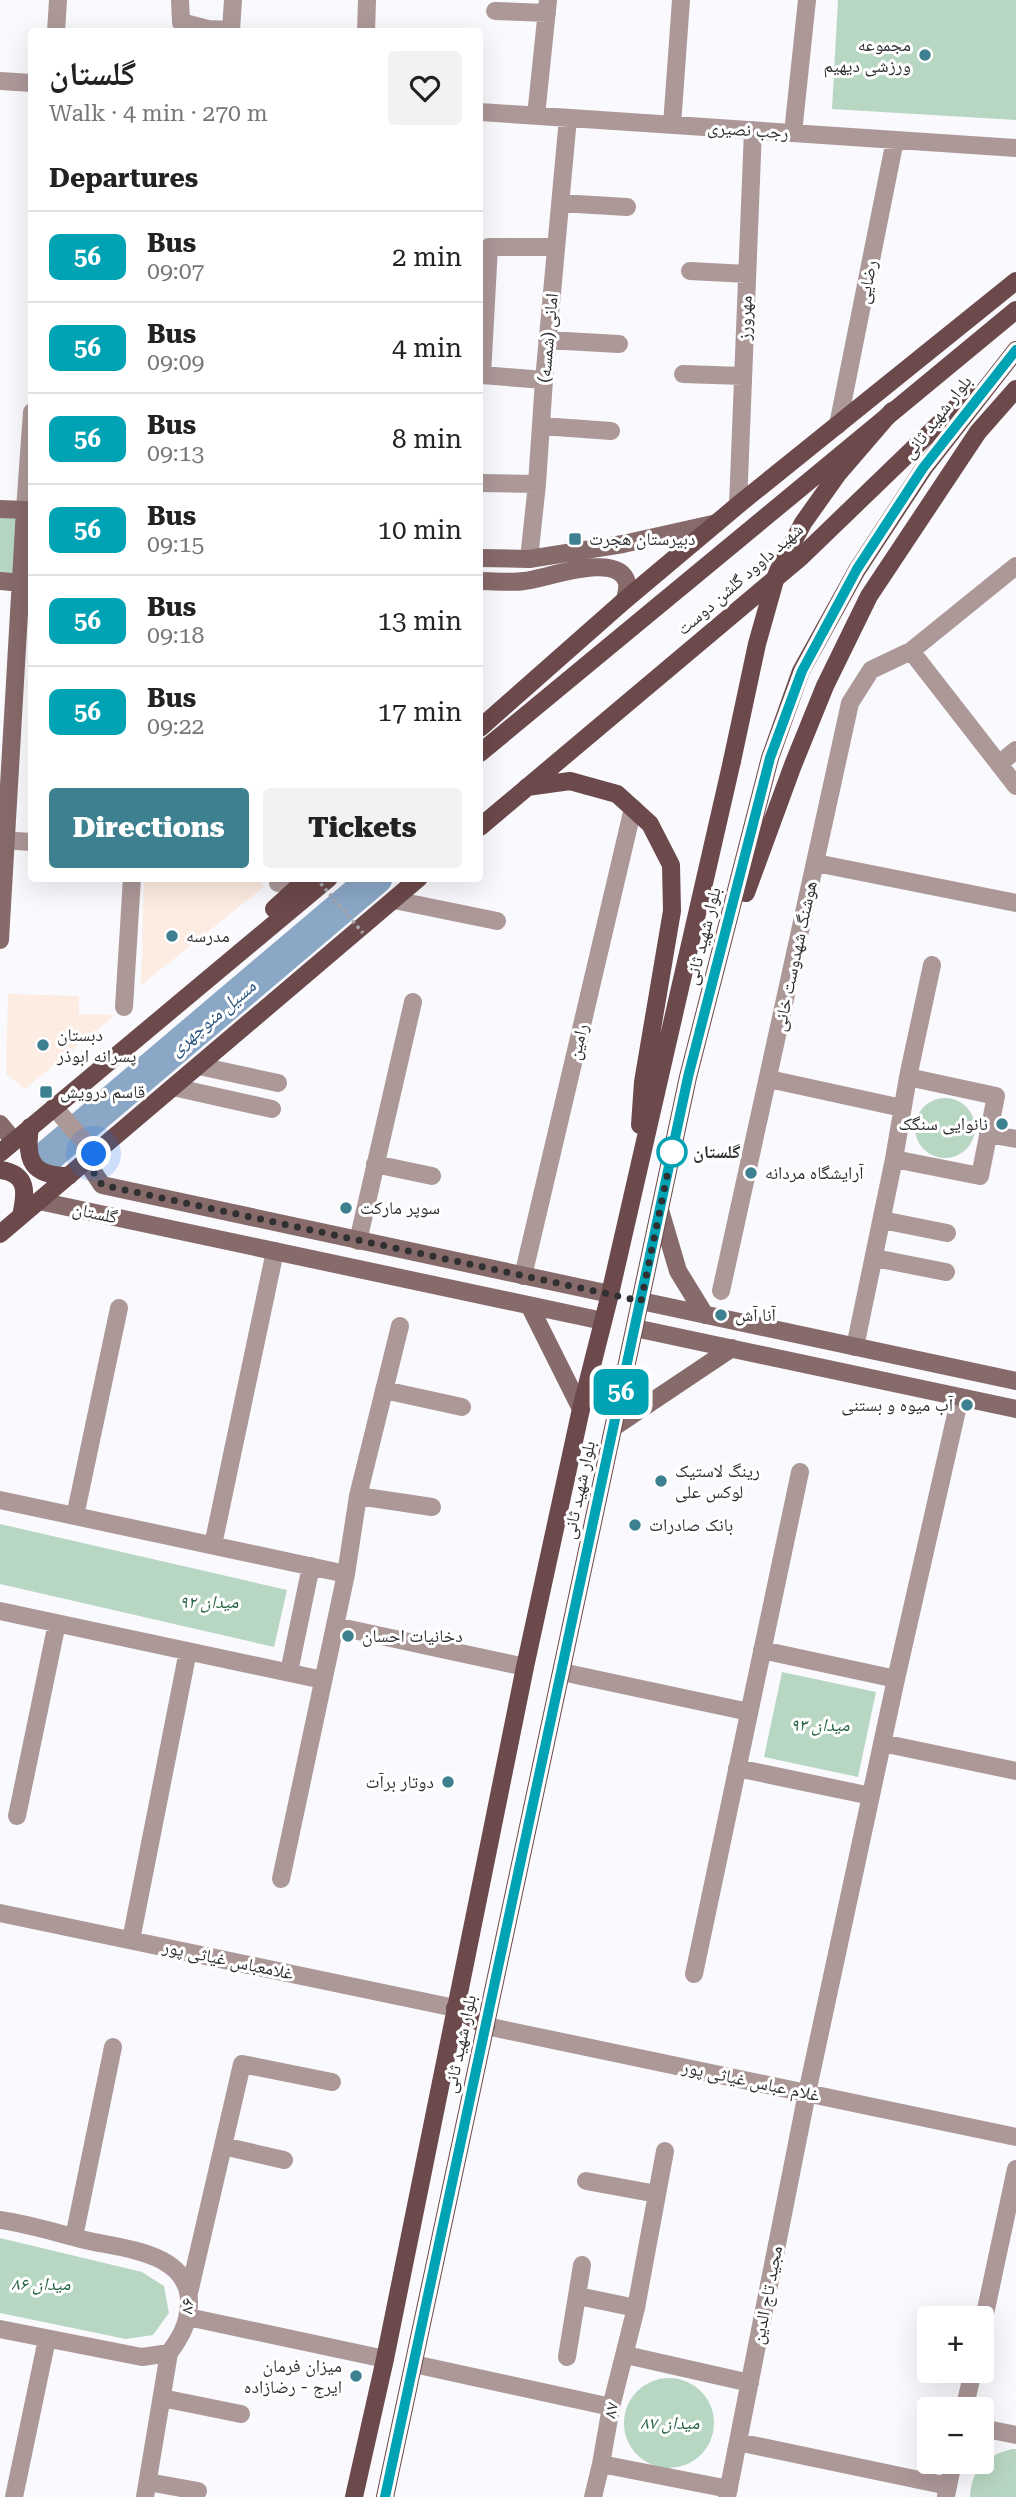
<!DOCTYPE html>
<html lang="en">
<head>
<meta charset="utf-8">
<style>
  :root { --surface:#fff; --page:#f2f2f2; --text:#222; --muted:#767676; --line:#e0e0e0; --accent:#3d8190 }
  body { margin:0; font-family:"Roboto Serif","Noto Naskh Arabic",serif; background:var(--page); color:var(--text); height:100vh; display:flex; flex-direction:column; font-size:26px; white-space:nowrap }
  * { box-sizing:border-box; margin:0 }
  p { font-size:23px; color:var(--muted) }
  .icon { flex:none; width:38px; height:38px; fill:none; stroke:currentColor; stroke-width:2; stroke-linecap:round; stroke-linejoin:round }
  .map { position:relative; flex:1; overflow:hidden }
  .drawer { position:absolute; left:28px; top:28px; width:455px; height:854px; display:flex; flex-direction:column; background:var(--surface); border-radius:7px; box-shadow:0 7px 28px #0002 }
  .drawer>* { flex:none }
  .badge { padding:0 14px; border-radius:10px; font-size:24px; line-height:46px }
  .buttons { position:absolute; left:917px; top:2306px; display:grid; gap:14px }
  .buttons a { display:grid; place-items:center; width:77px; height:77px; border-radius:7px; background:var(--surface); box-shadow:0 7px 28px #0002; font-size:35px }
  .you { position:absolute; width:35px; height:35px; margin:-18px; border:5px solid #fff; border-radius:50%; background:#1a73e8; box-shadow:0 0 0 10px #1a73e833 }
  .map>.badge { position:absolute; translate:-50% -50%; box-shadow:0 0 0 4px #fff }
  h2 { padding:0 21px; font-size:26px; line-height:63px }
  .round { display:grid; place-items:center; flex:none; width:74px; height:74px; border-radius:7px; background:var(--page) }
  .summary { display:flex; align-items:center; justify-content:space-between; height:119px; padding:0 21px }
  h1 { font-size:33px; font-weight:800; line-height:52px }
  .action { display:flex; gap:14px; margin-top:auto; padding:14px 21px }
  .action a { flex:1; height:80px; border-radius:7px; background:var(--accent); color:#fff; font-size:28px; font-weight:800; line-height:80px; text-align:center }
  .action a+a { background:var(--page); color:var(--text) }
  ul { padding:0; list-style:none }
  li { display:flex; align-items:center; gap:21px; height:91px; padding:0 21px; border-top:2px solid var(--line) }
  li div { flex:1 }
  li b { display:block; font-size:26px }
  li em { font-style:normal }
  li .badge { min-width:77px; font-weight:700; text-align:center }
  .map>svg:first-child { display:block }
  .education { fill:#fdece1 }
  .green { fill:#b8d7c2 }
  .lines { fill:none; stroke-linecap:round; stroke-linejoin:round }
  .river { stroke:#8aa7c6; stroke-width:33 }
  .street { stroke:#ad9898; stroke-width:18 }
  .secondary { stroke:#876a6a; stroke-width:18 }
  .primary { stroke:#6c494a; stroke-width:18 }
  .path-bridge { stroke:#a6a6aa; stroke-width:3.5; stroke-dasharray:3.5 3.5; stroke-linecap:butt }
  .primary-bridge { stroke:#6c494a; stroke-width:18 }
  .line-casing { stroke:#fff; stroke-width:16 }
  .line { stroke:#00a3b4; stroke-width:10 }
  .walk { stroke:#303033; stroke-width:7; stroke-dasharray:0 12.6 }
  .poi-dot { fill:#3d8190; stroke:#fff; stroke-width:2.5 }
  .stop-dot { fill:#fff; stroke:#00a3b4; stroke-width:3.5 }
  .labels { text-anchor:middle; stroke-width:6; stroke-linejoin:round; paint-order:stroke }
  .poi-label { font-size:18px; fill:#303033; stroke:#fff; text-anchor:start }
  .street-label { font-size:18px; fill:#303033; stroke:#fff }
  .stop-label { font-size:18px; font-weight:bold; fill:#303033; stroke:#fff; text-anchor:start }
  .park-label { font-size:18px; font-style:italic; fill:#246240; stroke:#fff }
  .water-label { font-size:19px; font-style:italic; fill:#2e5984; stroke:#fff }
</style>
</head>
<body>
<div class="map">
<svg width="1016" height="2497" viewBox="0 0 1016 2497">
  <rect width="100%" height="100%" fill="#f9f9fe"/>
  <!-- education -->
  <path class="education" d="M 144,879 L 259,879 L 264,887 L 141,985 Z
    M 8,994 L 79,996 L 79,1014 L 115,1015 L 25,1089 L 6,1074 Z"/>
  <!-- green -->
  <path class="green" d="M 838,0 L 1016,0 L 1016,120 L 832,109 Z
    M 0,517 L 31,520 L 31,572 L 27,575 L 0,573 Z
    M915 1128a30 30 0 1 1 60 0a30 30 0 1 1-60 0Z
    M 0,1524 L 287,1590 L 274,1647 L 0,1584 Z
    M 782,1672 L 876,1692 L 858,1777 L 764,1757 Z
    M 0,2238 L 142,2272 L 164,2286 L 169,2313 L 153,2335 L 126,2339 L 0,2313 Z
    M624 2423a45 45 0 1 1 90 0a45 45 0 1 1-90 0Z
    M 1012,2449 L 1016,2449 L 1016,2497 L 970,2497 C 971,2470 986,2455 1012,2449 Z"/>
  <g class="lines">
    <!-- river -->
    <path class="river" d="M 49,1155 L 376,878"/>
    <!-- street -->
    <path class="street" d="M 180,0 L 181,22 L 208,29 L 231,30 L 233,0
      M 495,11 L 547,13
      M 56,32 L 58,0
      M 366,32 L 367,0
      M 0,81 L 32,83
      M 480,112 L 1016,148
      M 536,116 L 548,0
      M 672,125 L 681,0
      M 793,133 L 807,0
      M 560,203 L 627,207
      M 690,271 L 747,274
      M 547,340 L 619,344
      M 683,374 L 743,376
      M 544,380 L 482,375 L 489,247 L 556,247
      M 838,425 L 895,140
      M 542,426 L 611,431
      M 480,483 L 537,484
      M 738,505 L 753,130
      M 25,510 L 32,412
      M 529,559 L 537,484 L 544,380 L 568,118
      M 911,651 L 1016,786
      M 999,764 L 1016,750
      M 0,840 L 32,842
      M 816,863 L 1016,903
      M 278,883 L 284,878
      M 394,900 L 497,921
      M 124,1007 L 132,878
      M 199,1066 L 278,1083
      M 908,1077 L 996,1096 L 980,1176 L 894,1159 Z
      M 908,1077 L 932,965
      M 769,1079 L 902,1108
      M 173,1087 L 272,1109
      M 54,1107 L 95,1154
      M 988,1134 L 1016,1139
      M 375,1164 L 432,1176
      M 882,1220 L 947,1233
      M 358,1241 L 413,1002
      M 875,1258 L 946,1272
      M 523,1276 L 633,808
      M 721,1291 L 850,703 L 871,670 L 911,651 L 1016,566
      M 855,1347 L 894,1159
      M 384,1390 L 462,1407
      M 358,1496 L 432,1507
      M 0,1500 L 346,1574
      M 75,1516 L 119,1308
      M 213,1545 L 275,1251
      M 0,1611 L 323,1680
      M 335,1626 L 525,1667
      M 762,1650 L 896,1679
      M 289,1672 L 311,1566
      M 562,1672 L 749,1712
      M 882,1743 L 1016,1771
      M 737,1768 L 871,1796
      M 17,1816 L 57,1623
      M 281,1879 L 346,1574 L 358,1496 L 400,1326
      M 0,1913 L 455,2008
      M 131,1940 L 188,1651
      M 694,1974 L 800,1472
      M 486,2026 L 1016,2137
      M 223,2146 L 284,2160
      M 665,2151 L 636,2308 L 611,2407 L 601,2464 L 729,2489
      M 586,2181 L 657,2194
      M 0,2220 C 28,2224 57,2233 85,2240 C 123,2249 191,2252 189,2304 C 188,2324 181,2337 169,2353 L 142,2357 L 0,2329
      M 74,2237 L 113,2047
      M 189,2293 L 242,2064 L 332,2082
      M 578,2296 L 636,2308
      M 188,2317 L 385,2359
      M 982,2328 L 1016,2169
      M 626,2355 L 750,2383
      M 567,2357 L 582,2265
      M 414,2364 L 611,2407
      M 162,2398 L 241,2414
      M 964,2410 L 973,2371
      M 982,2428 L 1016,2435
      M 738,2442 L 948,2486
      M 148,2482 L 198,2491
      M 946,2496 L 953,2462
      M 14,2497 L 47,2339
      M 145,2497 L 169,2353
      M 593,2497 L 601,2464
      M 727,2497 L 807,2093 L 896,1679 L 960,1397"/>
    <!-- secondary -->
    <path class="secondary" d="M 0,509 L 25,510 L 32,514
      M 480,558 L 529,559 L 623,544 L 717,523
      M 0,581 L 22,583 L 31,580
      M 480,581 C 494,581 510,583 524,581 C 546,579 619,550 627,583 C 628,588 626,595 625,600
      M 0,940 L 25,510
      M 0,1124 L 14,1141
      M 86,1161 L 102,1185 L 610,1294
      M 39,1201 L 603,1321
      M 660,1210 L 678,1271 L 705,1315
      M 641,1301 L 1016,1381
      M 529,1305 L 581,1409
      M 635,1328 L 1016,1409
      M 614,1427 L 732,1348"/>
    <!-- primary -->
    <path class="primary" d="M 480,728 L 625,600 L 738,505 L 1016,281
      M 480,753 L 1016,310
      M 527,787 L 570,781 L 617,794 L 650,824 L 671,865 L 672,911 L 643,1082 L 640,1125
      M 480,827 L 801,557 L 971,393
      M 746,893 L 793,765 L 825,686 L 869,596 L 978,432 L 1016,389
      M 274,909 L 308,878
      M 30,1127 C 25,1161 32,1176 69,1176
      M 0,1153 L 329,878
      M 0,1170 C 29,1174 26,1193 21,1216
      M 0,1234 L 419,878
      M 455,2008 L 486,2026
      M 354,2497 L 385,2359 L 525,1667 L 581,1409 L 610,1294 L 732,761
      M 385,2497 L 688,1077 L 770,758 L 801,671 L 857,570 L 924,468 L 1016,350"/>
    <!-- path-bridge -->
    <path class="path-bridge" d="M 316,878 L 363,933"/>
    <!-- primary-bridge -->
    <path class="primary-bridge" d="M 732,761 L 757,644 L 777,573 L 803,523 L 837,475 L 892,411"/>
  </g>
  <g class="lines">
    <!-- line casing -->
    <g class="line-casing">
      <path id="line" d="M 385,2497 L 688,1077 L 770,758 L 802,671 L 857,569 L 923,468 L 1016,350"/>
    </g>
    <!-- line -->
    <use href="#line" class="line"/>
    <!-- walk -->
    <path class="walk" d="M 94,1154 L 86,1161 L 102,1185 L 641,1301 L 672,1152"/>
  </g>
  <!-- markers -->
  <g class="poi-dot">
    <circle cx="925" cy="55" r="7"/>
    <rect x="568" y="532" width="14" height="14" rx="3.5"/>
    <circle cx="172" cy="936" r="7"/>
    <circle cx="43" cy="1045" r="7"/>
    <rect x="39" y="1085" width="14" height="14" rx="3.5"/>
    <circle cx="1002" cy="1124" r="7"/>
    <circle cx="751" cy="1173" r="7"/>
    <circle cx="346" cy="1208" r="7"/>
    <circle cx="721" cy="1315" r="7"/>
    <circle cx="967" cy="1405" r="7"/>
    <circle cx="661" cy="1481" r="7"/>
    <circle cx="635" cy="1525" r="7"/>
    <circle cx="348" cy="1636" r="7"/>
    <circle cx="448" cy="1782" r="7"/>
    <circle cx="356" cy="2376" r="7"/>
  </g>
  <circle class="stop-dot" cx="672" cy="1152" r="14"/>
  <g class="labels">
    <!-- poi labels -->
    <g class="poi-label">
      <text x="911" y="51" text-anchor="end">مجموعه<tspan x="911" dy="21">ورزشی دیهیم</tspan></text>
      <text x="589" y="545">دبیرستان هجرت</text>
      <text x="186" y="942">مدرسه</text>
      <text x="57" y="1041">دبستان<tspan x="57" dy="21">پسرانه ابوذر</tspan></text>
      <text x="60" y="1098">قاسم درویش</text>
      <text x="988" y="1130" text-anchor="end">نانوایی سنگک</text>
      <text x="765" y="1179">آرایشگاه مردانه</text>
      <text x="360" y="1214">سوپر مارکت</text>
      <text x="735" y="1321">آنا آش</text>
      <text x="953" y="1411" text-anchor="end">آب میوه و بستنی</text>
      <text x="675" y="1477">رینگ لاستیک<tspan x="675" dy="21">لوکس علی</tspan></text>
      <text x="649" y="1531">بانک صادرات</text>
      <text x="362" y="1642">دخانیات احسان</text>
      <text x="434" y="1788" text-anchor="end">دوتار برآت</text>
      <text x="342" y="2372" text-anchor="end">میزان فرمان<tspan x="342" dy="21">ایرج - رضازاده</tspan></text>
    </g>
    <!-- street labels -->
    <g class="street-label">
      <text transform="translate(748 130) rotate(4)" y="6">رجب نصیری</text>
      <text transform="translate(867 282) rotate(-79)" y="6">رضایی</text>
      <text transform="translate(745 318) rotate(-88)" y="6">مهرورز</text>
      <text transform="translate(548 338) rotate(-85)" y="6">امانی (شمسه)</text>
      <text transform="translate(937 417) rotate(-52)" y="6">بلوار شهید ثانی</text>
      <text transform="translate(740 579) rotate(-41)" y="6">شهید داوود گلشن دوست</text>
      <text transform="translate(703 936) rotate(-76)" y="6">بلوار شهید ثانی</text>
      <text transform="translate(795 956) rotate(-78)" y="6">هوشنگ شهدوست خانی</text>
      <text transform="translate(578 1042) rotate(-77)" y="6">رامین</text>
      <text transform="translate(95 1213) rotate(12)" y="6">گلستان</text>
      <text transform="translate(579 1490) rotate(-78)" y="6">بلوار شهید ثانی</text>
      <text transform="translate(228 1960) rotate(12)" y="6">غلامعباس غیاثی پور</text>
      <text transform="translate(460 2044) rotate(-78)" y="6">بلوار شهید ثانی</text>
      <text transform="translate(751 2081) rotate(12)" y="6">غلام عباس غیاثی ‌پور</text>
      <text transform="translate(767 2295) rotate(-79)" y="6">مجید تاج الدین</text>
      <text transform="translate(187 2306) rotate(-87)" y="6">۸۶</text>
      <text transform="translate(611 2410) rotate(-78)" y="6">۸۷</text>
    </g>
    <!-- stop labels -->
    <g class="stop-label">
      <text x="693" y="1158">گلستان</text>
    </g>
    <!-- park labels -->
    <g class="park-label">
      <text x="209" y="1608">میدان ۹۲</text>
      <text x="820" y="1731">میدان ۹۳</text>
      <text x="41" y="2290">میدان ۸۶</text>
      <text x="670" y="2429">میدان ۸۷</text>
    </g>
    <!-- water labels -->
    <g class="water-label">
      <text transform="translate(212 1017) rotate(-40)" y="7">مسیل منوچهری</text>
    </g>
  </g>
</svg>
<div class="buttons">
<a>+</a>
<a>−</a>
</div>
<div class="you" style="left:94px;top:1154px"></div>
<b class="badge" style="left:621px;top:1392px;background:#00a3b4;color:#fff">56</b>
<section class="drawer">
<div class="summary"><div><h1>گلستان</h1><p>Walk · 4 min · 270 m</p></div><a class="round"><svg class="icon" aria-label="heart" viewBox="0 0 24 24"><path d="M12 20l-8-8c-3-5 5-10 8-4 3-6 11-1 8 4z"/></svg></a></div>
<h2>Departures</h2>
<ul>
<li><span class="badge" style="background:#00a3b4;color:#fff">56</span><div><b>Bus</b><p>09:07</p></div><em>2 min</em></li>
<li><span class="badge" style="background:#00a3b4;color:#fff">56</span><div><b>Bus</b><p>09:09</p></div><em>4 min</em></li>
<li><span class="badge" style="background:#00a3b4;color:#fff">56</span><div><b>Bus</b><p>09:13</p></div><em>8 min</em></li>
<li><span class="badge" style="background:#00a3b4;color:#fff">56</span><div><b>Bus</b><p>09:15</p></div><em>10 min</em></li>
<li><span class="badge" style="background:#00a3b4;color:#fff">56</span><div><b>Bus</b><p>09:18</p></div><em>13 min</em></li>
<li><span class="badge" style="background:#00a3b4;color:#fff">56</span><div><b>Bus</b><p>09:22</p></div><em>17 min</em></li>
</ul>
<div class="action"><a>Directions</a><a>Tickets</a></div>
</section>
</div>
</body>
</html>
